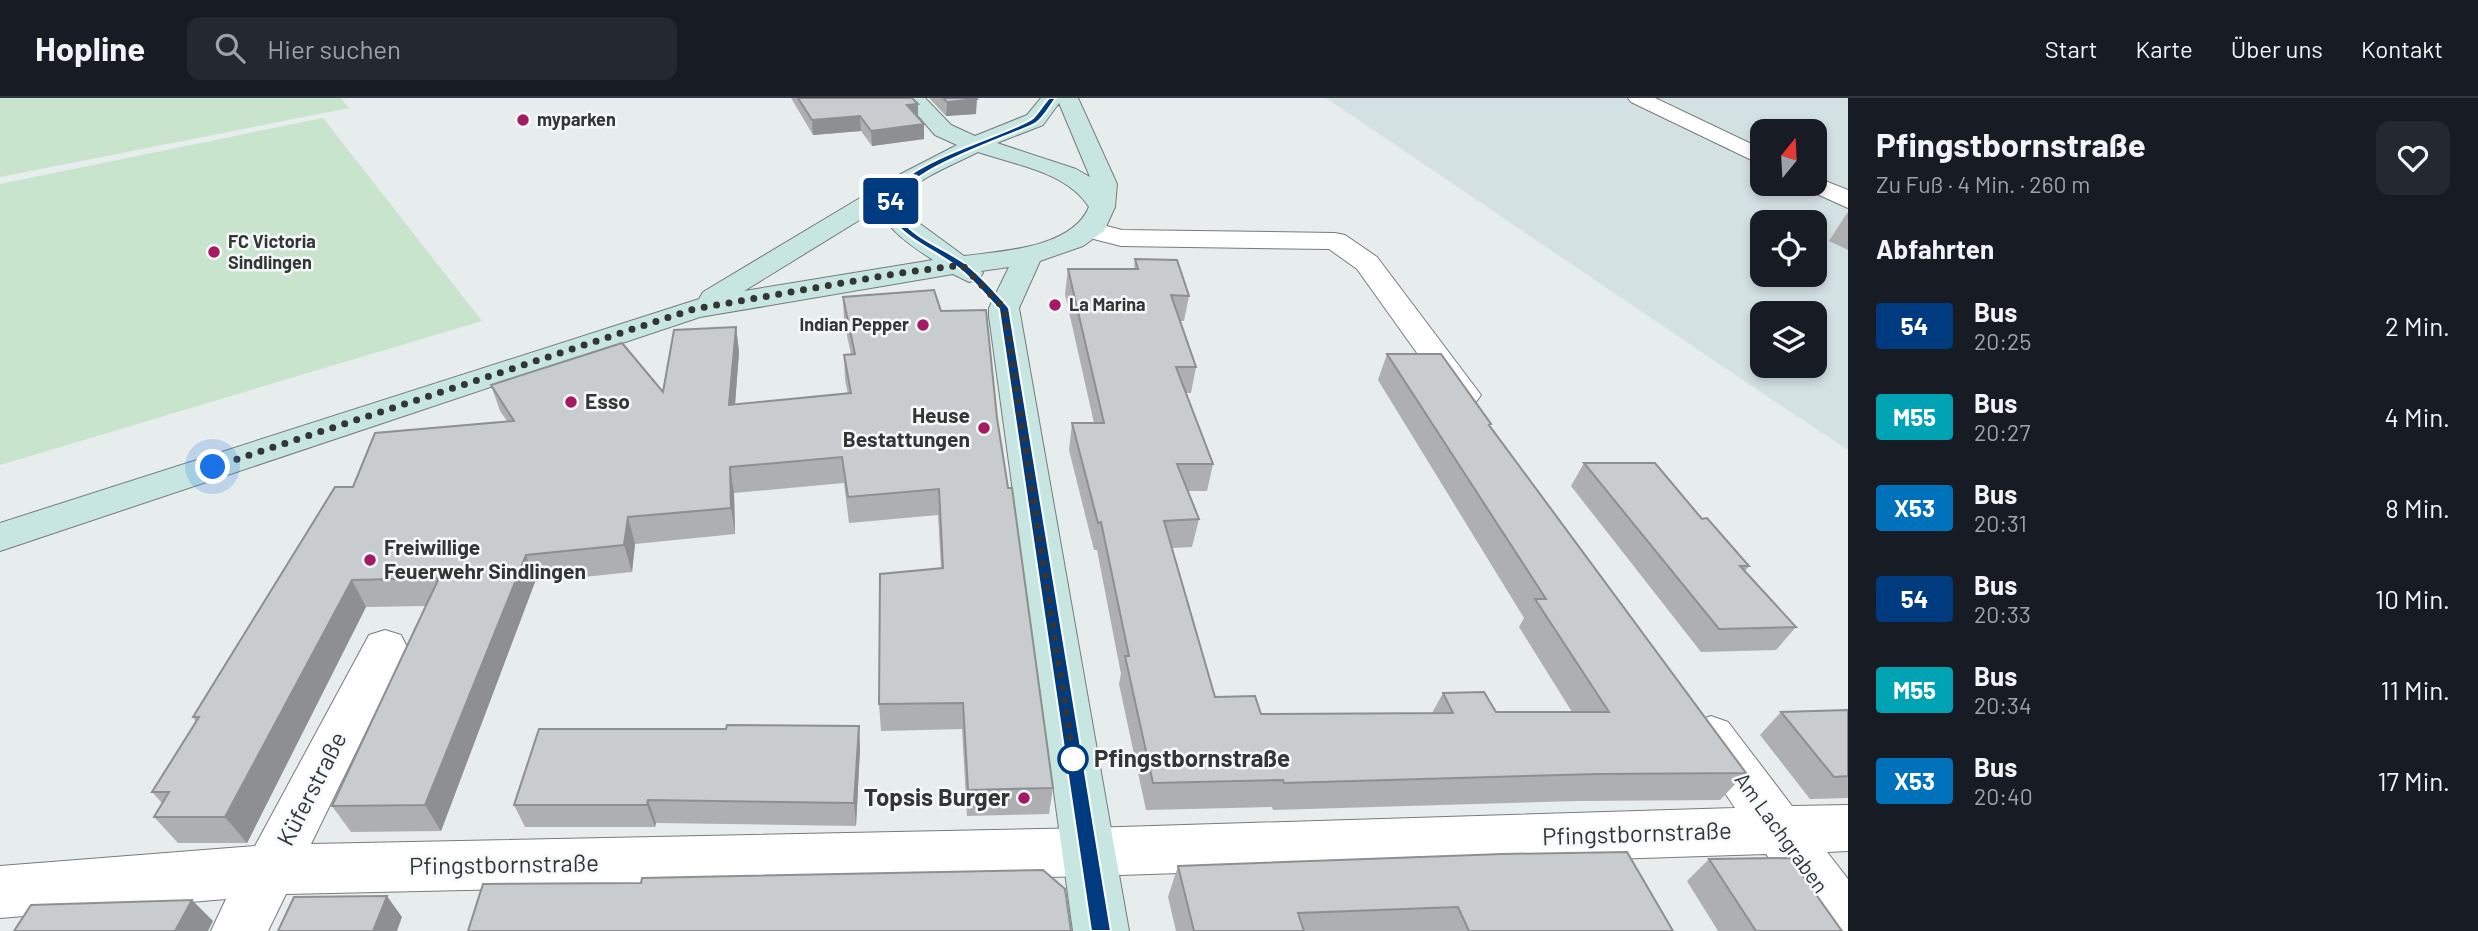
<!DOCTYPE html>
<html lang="de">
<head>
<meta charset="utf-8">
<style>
  :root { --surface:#171b24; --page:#242831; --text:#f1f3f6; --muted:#9ea1a6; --line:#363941 }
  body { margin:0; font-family:Barlow,sans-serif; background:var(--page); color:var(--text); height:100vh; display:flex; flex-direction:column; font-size:26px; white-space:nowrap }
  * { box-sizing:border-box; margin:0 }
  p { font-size:23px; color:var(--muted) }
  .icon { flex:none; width:38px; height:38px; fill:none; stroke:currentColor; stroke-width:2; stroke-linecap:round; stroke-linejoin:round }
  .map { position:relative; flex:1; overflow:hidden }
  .drawer { display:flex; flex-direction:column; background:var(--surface); width:630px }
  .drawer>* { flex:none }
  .badge { padding:0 14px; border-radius:5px; font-size:24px; line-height:46px }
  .needle { width:46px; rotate:18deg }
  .tools { position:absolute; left:1750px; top:21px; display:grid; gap:14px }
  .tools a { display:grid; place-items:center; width:77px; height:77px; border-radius:14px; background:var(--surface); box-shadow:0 4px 10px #0003; font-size:35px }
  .you { position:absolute; width:35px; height:35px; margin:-18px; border:5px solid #fff; border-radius:50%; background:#1a73e8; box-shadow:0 0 0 10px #1a73e833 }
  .map>.badge { position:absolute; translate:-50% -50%; box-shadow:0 0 0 4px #fff }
  h2 { padding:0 28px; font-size:26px; line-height:63px }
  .round { display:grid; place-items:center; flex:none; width:74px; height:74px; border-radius:14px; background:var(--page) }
  .overview { display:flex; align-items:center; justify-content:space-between; height:119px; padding:0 28px }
  h1 { font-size:33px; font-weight:700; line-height:52px }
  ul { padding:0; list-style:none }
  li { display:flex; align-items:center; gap:21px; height:91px; padding:0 28px }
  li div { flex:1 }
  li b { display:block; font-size:26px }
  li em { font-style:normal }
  li .badge { min-width:77px; font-weight:700; text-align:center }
  header { display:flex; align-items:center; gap:42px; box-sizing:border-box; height:98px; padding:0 35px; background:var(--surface); border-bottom:2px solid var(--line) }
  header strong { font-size:33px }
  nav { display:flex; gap:38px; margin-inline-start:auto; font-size:24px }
  .search { width:490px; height:63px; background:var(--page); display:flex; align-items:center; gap:18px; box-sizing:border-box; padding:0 24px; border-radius:14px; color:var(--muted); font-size:26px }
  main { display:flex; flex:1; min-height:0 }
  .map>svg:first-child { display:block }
  .built { fill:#d4e1e3; fill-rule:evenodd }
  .green { fill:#c8e4cc }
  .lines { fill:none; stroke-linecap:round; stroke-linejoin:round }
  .street-casing { stroke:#777b7c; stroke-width:2 }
  .secondary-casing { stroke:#777b7c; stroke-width:2 }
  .street { fill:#fff; fill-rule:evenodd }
  .secondary { fill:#c7e6e1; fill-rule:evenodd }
  .wall { fill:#adafb1 }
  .shaded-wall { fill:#8d8f90 }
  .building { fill:#c9ccce; stroke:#8d8f90; stroke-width:2 }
  .line { fill:#003b80; stroke:#fff; stroke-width:2 }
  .walk { stroke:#343636; stroke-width:7; stroke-dasharray:0 12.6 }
  .poi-dot { fill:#a41b63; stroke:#f5f9fa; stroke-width:2.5 }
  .stop-dot { fill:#fff; stroke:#003b80; stroke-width:3.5 }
  .labels { text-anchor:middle; stroke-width:5; stroke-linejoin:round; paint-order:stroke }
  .far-poi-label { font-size:18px; font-weight:bold; fill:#343636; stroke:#f5f9fa; text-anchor:start }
  .poi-label { font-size:21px; font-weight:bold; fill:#343636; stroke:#f5f9fa; text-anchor:start }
  .street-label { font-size:21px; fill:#343636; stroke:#f5f9fa }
  .near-stop-label { font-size:24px; font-weight:bold; fill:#343636; stroke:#f5f9fa; text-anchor:start }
  .near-street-label { font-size:24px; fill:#343636; stroke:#f5f9fa }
  .near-poi-label { font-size:24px; font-weight:bold; fill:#343636; stroke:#f5f9fa; text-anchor:end }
</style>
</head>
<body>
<header>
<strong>Hopline</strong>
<div class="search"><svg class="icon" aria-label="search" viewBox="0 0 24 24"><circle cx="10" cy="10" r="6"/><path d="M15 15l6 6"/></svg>Hier suchen</div>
<nav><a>Start</a><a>Karte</a><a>Über uns</a><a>Kontakt</a></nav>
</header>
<main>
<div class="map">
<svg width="1848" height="833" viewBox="0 0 1848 833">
  <rect width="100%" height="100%" fill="#e7ecec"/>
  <!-- built -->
  <path class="built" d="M 1326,0 L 1848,0 L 1848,352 L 1759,293 ZM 1762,33 L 1815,33 L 1815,86 L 1762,86 ZM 1762,124 L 1815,124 L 1815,177 L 1762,177 ZM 1762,215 L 1815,215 L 1815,268 L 1762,268 Z"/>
  <!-- green -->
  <path class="green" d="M 0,0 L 341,0 L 349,10 L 0,79 Z
    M 323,20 L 482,223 L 0,367 L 0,86 Z"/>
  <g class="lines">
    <!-- street casing -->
    <g class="street-casing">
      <path id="street" d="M 1628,0 L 1655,0 L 1762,51 L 1762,67 L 1631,4 Z
        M 1815,79 L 1848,92 L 1848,110 L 1806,91 L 1803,86 L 1815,86 Z
        M 1091,124 L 1122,132 L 1335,135 L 1345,137 L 1377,159 L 1481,297 L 1476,304 L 1464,307 L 1452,304 L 1357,171 L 1329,151 L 1121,148 L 1082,138 L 1078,132 L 1082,126 Z
        M 385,532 L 401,537 L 407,549 L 311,746 L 1089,730 L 1735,710 L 1687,638 L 1694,624 L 1711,618 L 1728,624 L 1792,708 L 1848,707 L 1848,753 L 1827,754 L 1848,781 L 1848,833 L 1820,833 L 1766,756 L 1089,778 L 286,796 L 268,833 L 211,833 L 226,801 L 0,820 L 0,768 L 255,748 L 369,537 Z"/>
    </g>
    <!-- secondary casing -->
    <g class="secondary-casing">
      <path id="secondary" d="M 903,0 L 925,0 L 951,27 L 975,38 L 1027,17 L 1041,0 L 1078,0 L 1117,86 L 1115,109 L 1104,133 L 1083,148 L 1040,163 L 1019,210 L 1129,833 L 1073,833 L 989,218 L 989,210 L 1009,169 L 981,173 L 983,175 L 979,181 L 969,184 L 953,176 L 700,219 L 0,453 L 0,425 L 699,201 L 703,194 L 895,79 L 957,47 L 935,37 ZM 1059,5 L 1090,79 L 1076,71 L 997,45 L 1043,27 ZM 978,54 C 1016,67 1067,74 1089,109 C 1072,150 1003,153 964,158 L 908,117 C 904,111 902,103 906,96 C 916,81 961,63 978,54 ZM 879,110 C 889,134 912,148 933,162 L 744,193 Z"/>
    </g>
    <!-- street -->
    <use href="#street" class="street"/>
    <!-- secondary -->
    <use href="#secondary" class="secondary"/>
  </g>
  <!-- wall -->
  <path class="wall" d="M 791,0 L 912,0 L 924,41 L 872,48 L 861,33 L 813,37 Z
    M 929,0 L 976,0 L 976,16 L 946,18 Z
    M 1847,115 L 1848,115 L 1848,152 L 1829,143 Z
    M 1135,161 L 1189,198 L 1184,223 L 1180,223 L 1196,269 L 1191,295 L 1186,295 L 1213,366 L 1207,393 L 1188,393 L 1199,421 L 1192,449 L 1172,450 L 1215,599 L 1261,616 L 1432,615 L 1443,595 L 1496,614 L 1572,614 L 1519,529 L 1524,520 L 1378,282 L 1387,256 L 1489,329 L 1746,675 L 1720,702 L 1577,703 L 1273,712 L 1272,709 L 1146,712 L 1119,586 L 1121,576 L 1097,452 L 1094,452 L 1069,352 L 1072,325 L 1094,325 L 1065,196 L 1068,171 L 1134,171 Z
    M 843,199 L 941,213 L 997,320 L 1053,690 L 1049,716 L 967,718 L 962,631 L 881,633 L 879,606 L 941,470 L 938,417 L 849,425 L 844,385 L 734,395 L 735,436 L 635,446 L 632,474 L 535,484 L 441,733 L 351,734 L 332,708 L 426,508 L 366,509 L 247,745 L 178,745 L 154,719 L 162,705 L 152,694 L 196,624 L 193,619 L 353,389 L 507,323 L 500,313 L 491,287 L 663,294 L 736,229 L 739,254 L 735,306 L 848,296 L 845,282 L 844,257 L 851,256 L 844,224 Z
    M 1584,365 L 1702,421 L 1749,468 L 1745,473 L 1796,529 L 1776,552 L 1701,554 L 1571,388 Z
    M 1848,612 L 1848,700 L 1810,701 L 1760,637 L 1781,614 Z
    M 859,628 L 860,651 L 856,728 L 656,725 L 655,729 L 525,729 L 514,707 L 726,631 Z
    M 1709,761 L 1842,833 L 1718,833 L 1687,783 Z
    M 1178,768 L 1673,833 L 1176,833 L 1168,799 Z"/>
  <!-- shaded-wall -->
  <path class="shaded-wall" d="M 977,1 L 976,16 L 946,18 L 947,4 Z
    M 918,6 L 918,21 L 907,7 Z
    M 860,18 L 861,33 L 813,37 L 812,22 Z
    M 924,26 L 924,41 L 872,48 L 871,33 Z
    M 736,229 L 739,254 L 733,333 L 729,307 Z
    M 730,369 L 734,395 L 735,436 L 731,410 Z
    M 628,419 L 635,446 L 632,474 L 624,447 Z
    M 526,457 L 535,484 L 441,733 L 425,707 Z
    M 352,482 L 366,509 L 247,745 L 225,719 Z
    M 859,628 L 860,651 L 856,728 L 854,705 Z
    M 648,702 L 656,725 L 655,729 L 647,707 Z
    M 387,798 L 402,819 L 397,833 L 373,833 Z
    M 192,802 L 213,823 L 208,833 L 175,833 Z"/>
  <!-- building -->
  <path class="building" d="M 798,0 L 912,0 L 918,6 L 907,7 L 924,26 L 871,33 L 860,18 L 812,22 Z
    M 943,0 L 976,0 L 977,1 L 947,4 Z
    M 1135,161 L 1177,162 L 1189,198 L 1171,197 L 1196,269 L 1176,269 L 1213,366 L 1177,366 L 1199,421 L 1164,423 L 1215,599 L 1255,598 L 1261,616 L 1453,615 L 1443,595 L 1484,594 L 1496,614 L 1609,614 L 1535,501 L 1546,501 L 1387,256 L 1441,256 L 1491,326 L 1489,327 L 1746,675 L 1598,676 L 1284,685 L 1283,682 L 1153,685 L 1125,558 L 1129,558 L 1101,424 L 1098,425 L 1072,325 L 1104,325 L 1068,171 L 1138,171 Z
    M 934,192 L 941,213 L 986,212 L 997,320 L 1008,390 L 1012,390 L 1053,690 L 968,692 L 963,605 L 879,606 L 880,476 L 943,470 L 939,391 L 848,399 L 842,359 L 730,369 L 731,410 L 628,419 L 624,447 L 526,457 L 425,707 L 332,708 L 439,480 L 352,482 L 225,719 L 154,719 L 169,694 L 152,694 L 199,619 L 193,619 L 335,389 L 353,389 L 375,335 L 514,323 L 491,287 L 622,245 L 663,294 L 674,232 L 736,229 L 729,307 L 851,295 L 844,257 L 855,256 L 843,199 Z
    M 1584,365 L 1655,365 L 1702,421 L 1707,420 L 1749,468 L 1740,468 L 1796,529 L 1719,531 Z
    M 1848,612 L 1848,678 L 1834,679 L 1781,614 Z
    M 727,627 L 859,628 L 854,705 L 648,702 L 647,707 L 514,707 L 539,631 L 726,631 Z
    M 1627,754 L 1673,833 L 1469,833 L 1458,809 L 1298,815 L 1304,833 L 1194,833 L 1178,768 L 1502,756 Z
    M 1790,760 L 1842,833 L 1756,833 L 1709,761 Z
    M 1043,772 L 1065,791 L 1071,833 L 468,833 L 483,786 L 641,785 L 642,780 Z
    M 387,798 L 373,833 L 278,833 L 294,799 Z
    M 192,802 L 175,833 L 14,833 L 31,807 Z"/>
  <!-- line -->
  <path class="line" d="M 1049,0 L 1056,0 C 1050,8 1044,20 1036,25 C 1012,39 876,79 898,117 C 911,139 943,150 963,164 C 980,176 996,195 1009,210 L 1111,833 L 1091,833 L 999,211 C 985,197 972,180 957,169 C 936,153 909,143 892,122 C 854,75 1012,38 1033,20 C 1039,14 1044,5 1049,0 Z"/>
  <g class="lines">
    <!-- walk -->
    <path class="walk" d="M 213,369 L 694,211 L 900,175 L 962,167 L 1004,210 L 1074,664 L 1073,661"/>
  </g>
  <!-- markers -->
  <g class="poi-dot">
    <circle cx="523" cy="22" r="7"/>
    <circle cx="214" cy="154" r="7"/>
    <circle cx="1055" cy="207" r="7"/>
    <circle cx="923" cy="227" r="7"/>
    <circle cx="571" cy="304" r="7"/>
    <circle cx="984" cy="330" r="7"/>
    <circle cx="370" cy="462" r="7"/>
    <circle cx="1024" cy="700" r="7"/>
  </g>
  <circle class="stop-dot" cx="1073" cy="661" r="14"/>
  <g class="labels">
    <!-- far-poi labels -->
    <g class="far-poi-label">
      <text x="537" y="28">myparken</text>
      <text x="228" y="150">FC Victoria<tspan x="228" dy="21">Sindlingen</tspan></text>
      <text x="1069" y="213">La Marina</text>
      <text x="909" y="233" text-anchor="end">Indian Pepper</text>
    </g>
    <!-- poi labels -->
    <g class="poi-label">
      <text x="585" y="311">Esso</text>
      <text x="970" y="325" text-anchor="end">Heuse<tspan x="970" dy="24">Bestattungen</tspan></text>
      <text x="384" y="457">Freiwillige<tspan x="384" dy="24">Feuerwehr Sindlingen</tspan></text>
    </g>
    <!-- street labels -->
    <g class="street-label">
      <text transform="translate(1781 735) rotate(54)" y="7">Am Lachgraben</text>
    </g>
    <!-- near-stop labels -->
    <g class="near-stop-label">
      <text x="1094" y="669">Pfingstbornstraße</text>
    </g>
    <!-- near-street labels -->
    <g class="near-street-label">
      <text transform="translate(312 691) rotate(-63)" y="8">Küferstraße</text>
      <text transform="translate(1637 736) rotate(-2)" y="8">Pfingstbornstraße</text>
      <text transform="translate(504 767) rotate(-1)" y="8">Pfingstbornstraße</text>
    </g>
    <!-- near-poi labels -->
    <g class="near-poi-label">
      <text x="1010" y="708">Topsis Burger</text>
    </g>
  </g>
</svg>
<div class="tools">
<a><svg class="needle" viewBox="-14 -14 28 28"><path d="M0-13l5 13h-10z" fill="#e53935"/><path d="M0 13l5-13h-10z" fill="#9ea1a6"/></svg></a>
<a><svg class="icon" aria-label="locate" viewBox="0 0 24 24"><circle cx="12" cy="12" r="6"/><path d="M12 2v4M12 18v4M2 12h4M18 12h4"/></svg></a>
<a><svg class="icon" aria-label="layers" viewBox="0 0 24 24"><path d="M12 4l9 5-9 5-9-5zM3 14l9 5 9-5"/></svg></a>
</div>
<div class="you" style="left:213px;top:369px"></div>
<b class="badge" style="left:891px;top:103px;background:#003b80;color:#fff">54</b>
</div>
<section class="drawer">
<div class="overview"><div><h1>Pfingstbornstraße</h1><p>Zu Fuß · 4 Min. · 260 m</p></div><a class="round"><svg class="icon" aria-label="heart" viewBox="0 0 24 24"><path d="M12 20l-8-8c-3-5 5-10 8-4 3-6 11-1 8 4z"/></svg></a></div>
<h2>Abfahrten</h2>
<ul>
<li><span class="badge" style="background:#003b80;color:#fff">54</span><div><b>Bus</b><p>20:25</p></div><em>2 Min.</em></li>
<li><span class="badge" style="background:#00a3b4;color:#fff">M55</span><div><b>Bus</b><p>20:27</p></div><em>4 Min.</em></li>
<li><span class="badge" style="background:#0072bc;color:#fff">X53</span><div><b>Bus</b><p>20:31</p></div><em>8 Min.</em></li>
<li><span class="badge" style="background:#003b80;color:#fff">54</span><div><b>Bus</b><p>20:33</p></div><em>10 Min.</em></li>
<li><span class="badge" style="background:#00a3b4;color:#fff">M55</span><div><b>Bus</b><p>20:34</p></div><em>11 Min.</em></li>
<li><span class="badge" style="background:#0072bc;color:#fff">X53</span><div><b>Bus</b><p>20:40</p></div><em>17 Min.</em></li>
</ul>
</section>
</main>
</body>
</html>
